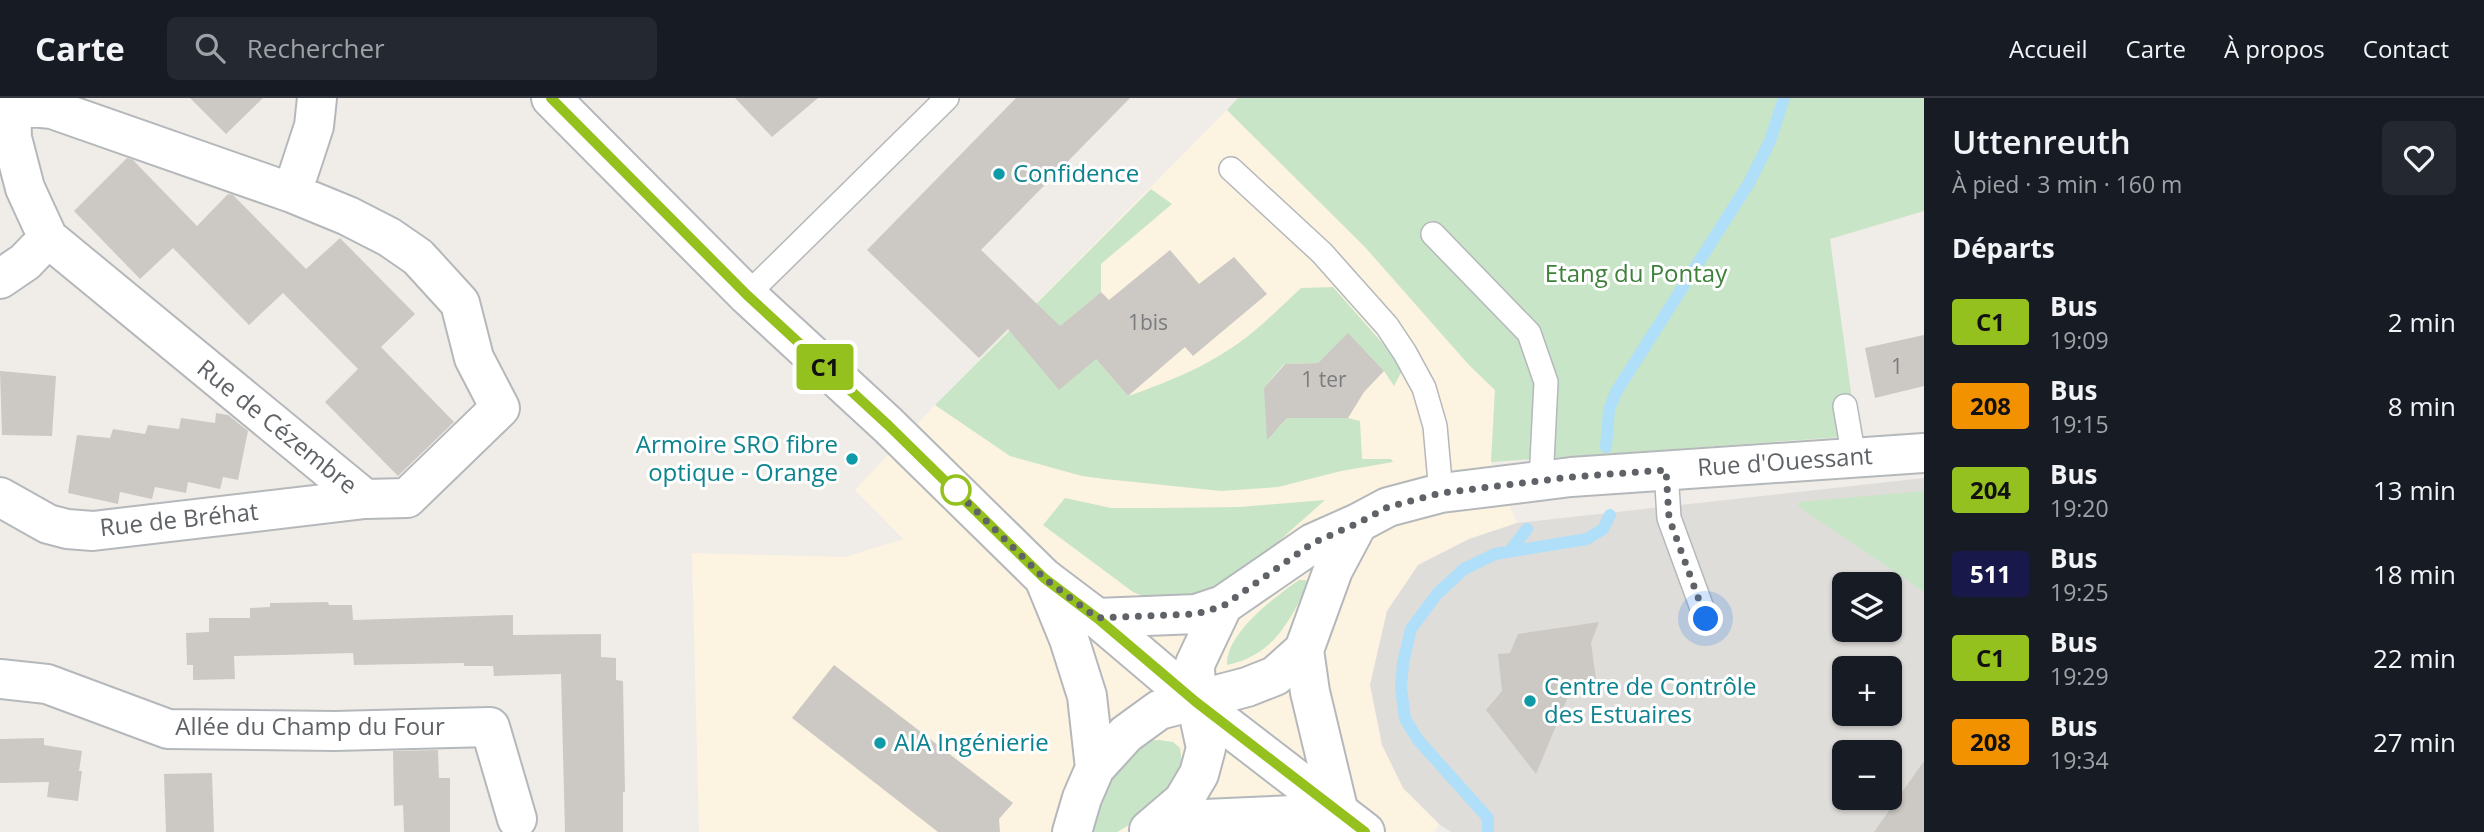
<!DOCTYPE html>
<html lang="fr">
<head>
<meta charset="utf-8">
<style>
  :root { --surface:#171b24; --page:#242831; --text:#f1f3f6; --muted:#9ea1a6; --line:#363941 }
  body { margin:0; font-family:"Open Sans",sans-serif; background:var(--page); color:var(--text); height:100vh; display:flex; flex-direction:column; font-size:26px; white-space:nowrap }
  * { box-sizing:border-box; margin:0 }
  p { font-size:23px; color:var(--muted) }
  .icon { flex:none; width:38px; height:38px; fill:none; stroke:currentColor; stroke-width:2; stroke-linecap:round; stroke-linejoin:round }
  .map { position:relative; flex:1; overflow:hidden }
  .drawer { display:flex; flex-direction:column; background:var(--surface); width:560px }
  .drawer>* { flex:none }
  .badge { padding:0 14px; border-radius:5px; font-size:24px; line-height:46px }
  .controls { position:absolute; left:1832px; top:474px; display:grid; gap:14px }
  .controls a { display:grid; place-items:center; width:70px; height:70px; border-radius:10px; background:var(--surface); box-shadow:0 2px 5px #0004; font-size:35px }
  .you { position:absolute; width:35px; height:35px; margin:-18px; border:5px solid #fff; border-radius:50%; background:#1a73e8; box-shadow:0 0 0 10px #1a73e833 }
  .map>.badge { position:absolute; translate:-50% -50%; box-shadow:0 0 0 4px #fff }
  h2 { padding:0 28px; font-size:26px; line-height:63px }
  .round { display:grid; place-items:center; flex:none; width:74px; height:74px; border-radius:10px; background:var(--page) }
  .headline { display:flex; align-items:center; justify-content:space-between; height:119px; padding:0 28px }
  h1 { font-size:33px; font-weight:600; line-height:52px }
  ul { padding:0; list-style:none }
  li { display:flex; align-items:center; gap:21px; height:84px; padding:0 28px }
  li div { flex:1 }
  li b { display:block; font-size:26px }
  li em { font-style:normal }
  li .badge { min-width:77px; font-weight:700; text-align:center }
  header { display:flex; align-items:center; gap:42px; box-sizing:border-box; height:98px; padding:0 35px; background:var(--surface); border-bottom:2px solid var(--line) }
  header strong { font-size:33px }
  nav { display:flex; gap:38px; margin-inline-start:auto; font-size:24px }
  .search { width:490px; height:63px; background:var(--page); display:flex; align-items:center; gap:18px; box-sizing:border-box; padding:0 24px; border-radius:10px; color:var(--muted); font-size:26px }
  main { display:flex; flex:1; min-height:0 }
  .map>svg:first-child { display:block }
  .commercial { fill:#fcf3e1 }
  .industrial { fill:#dfddda; fill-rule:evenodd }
  .green { fill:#c9e5c7 }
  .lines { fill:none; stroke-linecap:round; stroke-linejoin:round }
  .stream { stroke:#afdff9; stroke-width:12 }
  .building { fill:#ccc8c4 }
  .service-casing { stroke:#b5b8bb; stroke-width:26 }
  .minor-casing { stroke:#b5b8bb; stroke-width:42 }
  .secondary-casing { stroke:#b4b7bb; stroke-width:42 }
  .service { stroke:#fff; stroke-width:23 }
  .minor { stroke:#fff; stroke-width:38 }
  .secondary { stroke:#fff; stroke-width:38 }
  .line-casing { stroke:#fff; stroke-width:16 }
  .line { stroke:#95c11e; stroke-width:10 }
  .walk { stroke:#5f6367; stroke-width:7; stroke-dasharray:0 12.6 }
  .culture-dot { fill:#0f9aa8; stroke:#fff; stroke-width:2.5 }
  .stop-dot { fill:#fff; stroke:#95c11e; stroke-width:3.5 }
  .labels { text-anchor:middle; stroke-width:6; stroke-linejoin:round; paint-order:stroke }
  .number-label { font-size:21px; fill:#7a7c7e }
  .culture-label { font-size:24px; fill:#0d838f; stroke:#fff; text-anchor:start }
  .park-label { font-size:24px; fill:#3e813b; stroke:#fff }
  .street-label { font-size:24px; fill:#5f6367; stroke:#fff }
</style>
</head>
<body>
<header>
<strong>Carte</strong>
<div class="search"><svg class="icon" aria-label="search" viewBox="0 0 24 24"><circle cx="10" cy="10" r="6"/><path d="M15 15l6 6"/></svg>Rechercher</div>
<nav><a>Accueil</a><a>Carte</a><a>À propos</a><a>Contact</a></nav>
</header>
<main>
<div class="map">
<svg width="1924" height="734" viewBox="0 0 1924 734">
  <rect width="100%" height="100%" fill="#f0ede8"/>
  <!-- commercial -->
  <path class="commercial" d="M 1227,12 L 1365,149 L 1469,267 L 1495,292 L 1491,364 L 1517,425 L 1469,441 L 1419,467 L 1387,513 L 1370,587 L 1403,690 L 1439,726 L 1434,734 L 699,734 L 692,455 L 845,459 L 903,441 L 855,392 L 935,307 Z"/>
  <!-- industrial -->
  <path class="industrial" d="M 1924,380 L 1924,734 L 1451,734 L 1439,726 L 1403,690 L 1382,647 L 1370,587 L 1387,513 L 1418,467 L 1469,441 L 1517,425 ZM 1844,486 L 1890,486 L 1890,532 L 1844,532 ZM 1844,570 L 1890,570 L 1890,616 L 1844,616 ZM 1844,654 L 1890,654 L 1890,700 L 1844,700 Z"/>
  <!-- green -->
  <path class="green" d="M 1238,0 L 1924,0 L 1924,113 L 1830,141 L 1857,338 L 1491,364 L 1495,292 L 1469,267 L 1365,149 L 1227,12 Z
    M 1151,91 L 1172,106 L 1101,166 L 1101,194 L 1028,255 L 1096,261 L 1128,298 C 1172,283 1217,264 1253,234 C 1270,220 1285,205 1301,190 L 1333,189 L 1400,265 L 1402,273 L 1394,288 L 1384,273 L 1348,236 L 1318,265 L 1284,266 L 1264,290 L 1271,319 L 1279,329 L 1287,320 L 1348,320 L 1360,323 L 1362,361 L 1391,361 L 1393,364 L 1341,373 L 1278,389 L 1221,393 L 1105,381 L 1082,378 L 1010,358 L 935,307 Z
    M 1924,393 L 1924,494 L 1799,409 L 1798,404 Z
    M 1065,400 L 1111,410 L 1158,410 L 1239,409 L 1325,402 L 1244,474 L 1212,494 L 1157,504 L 1133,494 L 1043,427 Z
    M 1299,482 L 1306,482 L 1307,488 C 1288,527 1272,557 1227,567 C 1226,535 1275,499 1299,482 Z
    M 1159,642 L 1173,644 L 1180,650 L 1182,665 L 1170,692 L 1148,716 L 1117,734 L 1088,734 L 1117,669 L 1143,643 Z"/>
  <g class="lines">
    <!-- stream -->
    <path class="stream" d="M 1606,349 L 1609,312 L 1616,294 L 1749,85 L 1770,43 L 1784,0
      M 1510,453 L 1527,431
      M 1488,734 L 1488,720 L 1419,643 L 1405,621 L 1401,590 L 1403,565 L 1411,531 L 1437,496 L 1464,471 L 1495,456 L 1587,441 L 1603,431 L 1610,417"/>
  </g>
  <!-- building -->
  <path class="building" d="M 190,0 L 263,0 L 226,36 Z
    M 735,0 L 818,0 L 772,39 Z
    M 1016,0 L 1130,0 L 981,152 L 1060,228 L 1101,194 L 1109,202 L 1170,152 L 1199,186 L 1234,159 L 1267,196 L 1193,258 L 1185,249 L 1128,298 L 1096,261 L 1059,292 L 1008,231 L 979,260 L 867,152 Z
    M 127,60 L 133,62 L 197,128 L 228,96 L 233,97 L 306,171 L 340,140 L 415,216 L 381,249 L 454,324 L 398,378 L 325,304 L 358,271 L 283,195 L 249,227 L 173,150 L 140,181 L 74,113 Z
    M 1348,235 L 1384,273 L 1364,294 L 1348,320 L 1287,320 L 1267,342 L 1264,290 L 1285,266 L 1318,265 Z
    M 1924,237 L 1924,288 L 1875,300 L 1865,250 Z
    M 0,273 L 56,278 L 52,338 L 2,337 Z
    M 216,315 L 228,317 L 248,333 L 238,382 L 223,379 L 220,391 L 188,384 L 186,395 L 155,389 L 152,401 L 120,394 L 118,406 L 68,395 L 77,337 L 110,340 L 113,331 L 145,336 L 148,327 L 179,331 L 181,320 L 215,325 Z
    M 328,504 L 329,507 L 352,507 L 353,522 L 513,517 L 513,537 L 601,536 L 601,559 L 616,560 L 616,582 L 623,583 L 625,694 L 623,694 L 623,734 L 565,734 L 561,576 L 494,578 L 493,568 L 464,568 L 464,565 L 354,567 L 353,555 L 281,557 L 234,558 L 235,581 L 193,582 L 193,567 L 187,567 L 186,535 L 209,534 L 209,520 L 250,520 L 250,510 L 270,509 L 270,505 Z
    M 1599,524 L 1591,545 L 1596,581 L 1574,584 L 1536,676 L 1486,612 L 1502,593 L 1498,556 L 1510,555 L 1518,536 Z
    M 834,567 L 1013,705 L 999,721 L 1000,734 L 938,734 L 792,620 Z
    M 44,640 L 44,647 L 82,653 L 79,673 L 82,673 L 78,703 L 47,699 L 49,684 L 0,685 L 0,641 Z
    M 438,652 L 439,680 L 450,680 L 450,734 L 404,734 L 403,707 L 394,708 L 393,653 Z
    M 1924,663 L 1924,734 L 1874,734 Z
    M 212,675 L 214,734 L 166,734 L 164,676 Z"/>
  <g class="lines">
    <!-- service casing -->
    <g class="service-casing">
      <path id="service" d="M 1231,71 L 1322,155 L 1387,228 L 1405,255 L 1424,290 L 1435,328 L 1441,395
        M 1433,136 L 1529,235 L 1546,284 L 1541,384
        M 747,197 L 947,0
        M 1845,308 L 1854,360
        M 1666,372 L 1669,420 L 1706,521"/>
    </g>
    <!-- minor casing -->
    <g class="minor-casing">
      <path id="minor" d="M 5,0 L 11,7 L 52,11 L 292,95 L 348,118 L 389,139 L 418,159 L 460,205 L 474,260 L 500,310 L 407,400 L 365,401 L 48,140 L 25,90 L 12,40 L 11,7
        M 292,95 L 314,28 L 317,0
        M 0,181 L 25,164 L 48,140
        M 0,399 L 48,426 L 67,431 L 93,433 L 365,401
        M 1044,480 L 1069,541 L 1087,598 L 1095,670
        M 1097,520 L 1196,516 L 1223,507 L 1313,445 L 1358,425 L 1388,409 L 1441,395 L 1571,379 L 1924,355
        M 0,581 L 47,586 L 168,631 L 335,633 L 490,629 L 517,721
        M 1149,732 L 1183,703 L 1199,676 L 1206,650 L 1196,604 L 1195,566 L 1223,507
        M 1072,734 L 1082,700 L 1095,670 L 1126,636 L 1159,612 L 1247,589 L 1275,578 L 1304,552
        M 1155,734 L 1205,721 L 1339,715 L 1310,594 L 1304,552 L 1333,472 L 1358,425"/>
    </g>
    <!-- secondary casing -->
    <g class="secondary-casing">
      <path id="secondary" d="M 551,0 L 747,197 L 888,327 L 1044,480 L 1097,520 L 1196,604 L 1365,734"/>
    </g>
    <!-- service -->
    <use href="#service" class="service"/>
    <!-- minor -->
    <use href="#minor" class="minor"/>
    <!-- secondary -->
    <use href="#secondary" class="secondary"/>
  </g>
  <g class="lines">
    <!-- line casing -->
    <g class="line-casing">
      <path id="line" d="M 551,0 L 747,197 L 888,327 L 1044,480 L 1097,520 L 1196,604 L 1365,734"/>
    </g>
    <!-- line -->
    <use href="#line" class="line"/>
    <!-- walk -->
    <path class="walk" d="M 956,392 L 953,390 L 1044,480 L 1097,520 L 1196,516 L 1223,508 L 1313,445 L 1358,425 L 1388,409 L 1441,395 L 1571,379 L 1666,372 L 1669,420 L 1706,521"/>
  </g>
  <!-- markers -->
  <g class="culture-dot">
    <circle cx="999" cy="76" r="7"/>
    <circle cx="852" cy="361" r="7"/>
    <circle cx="1530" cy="603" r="7"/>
    <circle cx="880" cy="645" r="7"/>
  </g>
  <circle class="stop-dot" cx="956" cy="392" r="14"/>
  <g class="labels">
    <!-- number labels -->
    <g class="number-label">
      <text x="1148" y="232">1bis</text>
      <text x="1897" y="276">1</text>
      <text x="1324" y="289">1 ter</text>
    </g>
    <!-- culture labels -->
    <g class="culture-label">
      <text x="1013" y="84">Confidence</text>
      <text x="838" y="355" text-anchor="end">Armoire SRO fibre<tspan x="838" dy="28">optique - Orange</tspan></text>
      <text x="1544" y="597">Centre de Contrôle<tspan x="1544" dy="28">des Estuaires</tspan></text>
      <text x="894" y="653">AIA Ingénierie</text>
    </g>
    <!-- park labels -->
    <g class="park-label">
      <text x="1636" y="184">Etang du Pontay</text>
    </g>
    <!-- street labels -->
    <g class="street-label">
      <text transform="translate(277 329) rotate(39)" y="8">Rue de Cézembre</text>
      <text transform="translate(1785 364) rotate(-4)" y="8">Rue d'Ouessant</text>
      <text transform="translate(179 422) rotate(-6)" y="8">Rue de Bréhat</text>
      <text x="310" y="637">Allée du Champ du Four</text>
    </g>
  </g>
</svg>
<div class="controls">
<a><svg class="icon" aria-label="layers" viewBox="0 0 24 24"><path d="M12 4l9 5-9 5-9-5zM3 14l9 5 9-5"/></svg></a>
<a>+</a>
<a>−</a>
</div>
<div class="you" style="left:1706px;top:521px"></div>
<b class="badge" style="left:825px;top:269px;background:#95c11e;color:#111">C1</b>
</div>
<section class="drawer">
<div class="headline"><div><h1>Uttenreuth</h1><p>À pied · 3 min · 160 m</p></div><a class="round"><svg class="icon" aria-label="heart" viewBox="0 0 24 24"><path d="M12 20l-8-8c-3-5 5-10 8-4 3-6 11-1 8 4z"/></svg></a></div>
<h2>Départs</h2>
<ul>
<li><span class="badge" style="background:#95c11e;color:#111">C1</span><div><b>Bus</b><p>19:09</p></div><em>2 min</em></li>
<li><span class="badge" style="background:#f39200;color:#111">208</span><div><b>Bus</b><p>19:15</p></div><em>8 min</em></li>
<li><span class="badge" style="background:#94c11f;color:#111">204</span><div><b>Bus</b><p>19:20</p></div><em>13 min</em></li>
<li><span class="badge" style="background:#18194a;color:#fff">511</span><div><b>Bus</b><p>19:25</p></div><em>18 min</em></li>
<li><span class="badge" style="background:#95c11e;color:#111">C1</span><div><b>Bus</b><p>19:29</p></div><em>22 min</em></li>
<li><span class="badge" style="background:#f39200;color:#111">208</span><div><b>Bus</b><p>19:34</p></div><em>27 min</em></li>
</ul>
</section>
</main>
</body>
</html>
